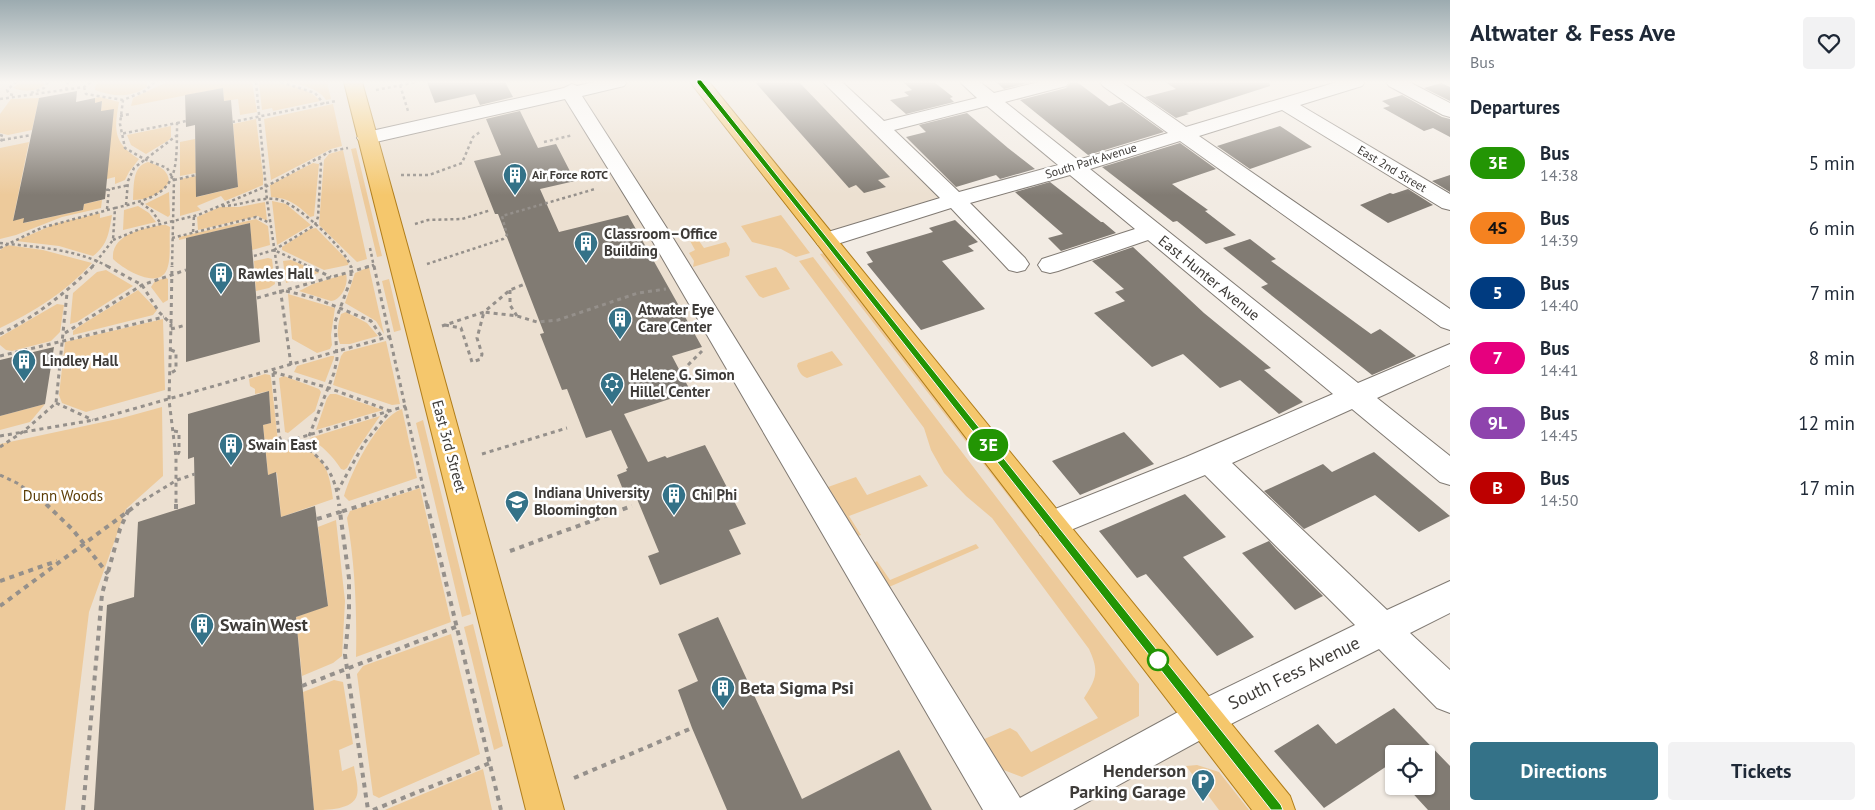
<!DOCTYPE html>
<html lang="en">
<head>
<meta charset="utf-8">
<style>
  :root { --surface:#fff; --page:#f2f2f3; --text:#1f2937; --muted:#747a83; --accent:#347288 }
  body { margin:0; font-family:"PT Sans",sans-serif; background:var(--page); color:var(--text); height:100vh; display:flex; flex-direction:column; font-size:19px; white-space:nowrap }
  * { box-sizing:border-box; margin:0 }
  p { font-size:16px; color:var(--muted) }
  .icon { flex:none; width:28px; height:28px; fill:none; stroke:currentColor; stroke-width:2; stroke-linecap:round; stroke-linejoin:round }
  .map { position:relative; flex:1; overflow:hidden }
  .details { display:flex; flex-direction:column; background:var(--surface); width:425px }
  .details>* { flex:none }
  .badge { padding:0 10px; border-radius:16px; font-size:18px; line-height:32px }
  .tools { position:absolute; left:1385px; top:745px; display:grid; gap:10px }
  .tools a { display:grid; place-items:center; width:50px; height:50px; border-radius:5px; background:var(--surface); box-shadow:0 1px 4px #0004; font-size:25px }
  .map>.badge { position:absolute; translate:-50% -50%; box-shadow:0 0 0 2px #fff }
  h2 { padding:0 20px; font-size:19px; line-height:45px }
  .round { display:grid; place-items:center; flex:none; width:52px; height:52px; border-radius:5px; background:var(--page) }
  .summary { display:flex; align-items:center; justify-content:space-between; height:85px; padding:0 20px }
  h1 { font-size:24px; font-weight:600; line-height:38px }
  .action { display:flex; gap:10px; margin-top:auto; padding:10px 20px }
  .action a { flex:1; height:58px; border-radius:5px; background:var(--accent); color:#fff; font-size:20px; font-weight:600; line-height:58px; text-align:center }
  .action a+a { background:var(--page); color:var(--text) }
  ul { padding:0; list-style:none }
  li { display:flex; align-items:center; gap:15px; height:65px; padding:0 20px }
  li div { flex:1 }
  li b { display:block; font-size:19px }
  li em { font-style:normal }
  li .badge { min-width:55px; font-weight:700; text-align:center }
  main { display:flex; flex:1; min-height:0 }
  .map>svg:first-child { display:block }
  .built { fill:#ece0d1 }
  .green { fill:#edca9b }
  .building { fill:#817b73 }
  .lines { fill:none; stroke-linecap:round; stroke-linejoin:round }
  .minor-casing { stroke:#807a73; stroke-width:2 }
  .major-casing { stroke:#b07d1a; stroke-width:2 }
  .path-far2 { stroke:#95908b; stroke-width:2.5; stroke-dasharray:3 3; stroke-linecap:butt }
  .path-far1 { stroke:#95908b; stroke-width:3; stroke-dasharray:4 4; stroke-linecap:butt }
  .path { stroke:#95908b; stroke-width:4; stroke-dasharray:5 5; stroke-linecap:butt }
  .minor { fill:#fff; fill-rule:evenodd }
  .major { fill:#f5c76c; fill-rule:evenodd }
  .line { fill:#239504; stroke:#fff }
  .stop-dot { fill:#fff; stroke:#239504; stroke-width:2.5 }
  .labels { text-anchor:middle; stroke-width:5; stroke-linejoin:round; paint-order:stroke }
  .far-street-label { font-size:12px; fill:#3e3b38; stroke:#fff }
  .far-poi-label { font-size:12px; font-weight:bold; fill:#3e3b38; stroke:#fff; text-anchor:start }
  .poi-label { font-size:15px; font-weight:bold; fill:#3e3b38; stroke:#fff; text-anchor:start }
  .street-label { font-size:15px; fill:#3e3b38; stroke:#fff }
  .park-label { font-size:15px; fill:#5b3c05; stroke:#fff }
  .near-poi-label { font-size:18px; font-weight:bold; fill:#3e3b38; stroke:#fff; text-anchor:start }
  .near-street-label { font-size:18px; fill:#3e3b38; stroke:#fff }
</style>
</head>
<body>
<main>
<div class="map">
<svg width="1450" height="810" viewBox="0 0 1450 810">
  <rect width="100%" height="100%" fill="#f2ebe3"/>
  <!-- built -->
  <path class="built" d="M 0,82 L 828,82 L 945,197 L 813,236 L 1257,810 L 0,810 Z"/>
  <!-- green -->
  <path class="green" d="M 20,82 L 40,82 L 45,84 C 38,92 23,92 13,88 Z
    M 100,82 L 147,82 L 147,87 C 129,98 114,97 95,90 L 96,85 Z
    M 167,82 L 252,82 L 257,112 L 240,115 L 238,99 L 224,101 L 223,88 L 131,106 L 133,98 Z
    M 261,82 C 278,82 310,87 320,101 L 273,111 L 272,108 L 262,110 L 259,83 Z
    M 290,82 L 327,82 L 331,99 L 326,100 C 320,89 301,85 290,82 Z
    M 100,97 L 119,102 C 114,130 113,143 139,159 L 129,172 L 125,180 L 115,184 L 115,177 L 107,179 L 101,112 L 102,102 L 95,103 L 95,98 Z
    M 39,98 L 32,130 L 8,135 L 0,133 L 0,114 L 11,99 Z
    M 333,104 L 342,146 L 331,149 L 271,180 L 264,119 Z
    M 256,119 L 263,175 L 263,185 L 225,201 L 221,196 L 197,206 L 201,210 L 180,216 L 180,179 L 196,176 L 197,197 L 238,187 L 233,124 Z
    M 171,126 L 171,137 L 169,140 L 146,154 L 131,145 L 127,135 Z
    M 195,139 L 196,173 L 180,176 L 180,142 Z
    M 29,142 L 13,220 L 24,218 L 24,223 L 83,210 L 84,204 L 102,200 L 101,208 L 62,217 L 16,235 L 0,239 L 0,148 Z
    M 356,148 L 382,256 L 377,257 L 351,149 Z
    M 343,150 L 367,259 L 357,262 L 319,225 L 324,160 L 329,154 Z
    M 148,162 C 158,165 169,170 169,182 C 162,194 146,200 133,200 C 134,186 132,166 148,162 Z
    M 313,163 L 319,164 L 314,216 L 310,217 C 298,205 289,198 271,197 L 270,185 Z
    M 169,192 L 170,215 L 168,217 L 145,204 Z
    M 272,201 L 286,204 L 311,225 L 277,245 Z
    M 265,202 L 267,221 L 258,216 L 198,230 L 197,217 L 220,207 L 239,207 Z
    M 138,206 L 149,213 L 156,222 L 123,230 L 124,210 Z
    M 100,213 L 100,218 L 112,215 C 109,232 108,245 93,256 L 59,246 L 16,241 L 55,224 Z
    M 781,215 L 810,253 L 796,257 L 781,249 L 752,242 L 741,226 Z
    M 256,219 L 268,226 L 270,245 L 252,250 L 250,223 L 179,240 L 179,237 Z
    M 161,225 L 166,225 L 170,227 C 169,240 171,255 168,266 C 162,293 123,269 113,259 C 111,234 143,229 161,225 Z
    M 316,228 L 349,262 L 348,265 L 324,270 L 282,250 L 282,247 L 310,229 Z
    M 683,230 L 692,231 L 704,248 L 726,242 L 730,249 L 729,256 L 693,267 L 694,261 L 689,253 L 695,250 L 689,239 L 682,241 L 678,235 Z
    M 7,245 L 43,250 L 92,263 C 67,291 34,312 0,328 L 0,250 Z
    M 825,253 L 1156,673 L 1149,677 L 820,254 Z
    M 813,257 L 1139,684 L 1139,716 L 1022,777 L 1001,769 L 982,740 L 1010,728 L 1017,732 L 1031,752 L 1098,718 L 1084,698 C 1097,678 1099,671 1089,649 L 992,518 L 966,496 L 944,473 L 931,450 L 924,428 L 799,261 Z
    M 268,258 L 272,259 L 275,284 L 269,288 L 256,291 L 254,261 Z
    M 291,260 L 317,271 L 319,273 L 286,283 L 283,261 Z
    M 369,267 L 384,334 L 376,321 L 345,303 L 355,273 Z
    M 776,267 L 790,289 L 763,298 L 759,296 L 745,276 Z
    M 106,270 L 133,286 L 77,322 L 70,324 L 73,293 L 97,272 Z
    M 346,274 C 349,283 342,300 331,301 L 299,291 L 313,284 Z
    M 166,278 L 168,279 L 168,300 L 163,303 L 151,287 L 155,281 Z
    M 389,279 L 401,330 L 394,332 L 382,281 Z
    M 138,290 L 157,310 L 153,315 L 73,335 L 73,331 L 78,327 Z
    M 288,294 L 335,308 L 331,335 L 332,345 L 330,349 L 317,353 L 292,339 Z
    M 57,304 L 64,305 L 60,332 L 51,341 L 12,351 L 6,350 L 0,345 L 0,337 Z
    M 346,312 L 367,323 L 378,336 L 350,344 L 340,344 C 336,333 338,324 341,314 Z
    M 163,319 L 165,390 L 86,412 L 62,403 L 59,395 L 65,342 Z
    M 386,341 L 400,404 L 392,405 L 333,385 L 341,356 L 344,352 Z
    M 832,351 L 843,365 L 807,378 C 801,376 799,371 797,366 L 798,363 Z
    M 331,356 L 334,356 L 334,358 L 325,382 L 294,372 L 297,366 Z
    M 265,374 L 270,375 L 271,378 L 278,442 L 265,443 L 263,425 L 271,423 L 269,391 L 255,394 L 255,389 L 250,386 L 249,379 Z
    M 284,376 L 319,389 L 321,392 L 315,411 L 288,433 L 285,432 L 279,378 Z
    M 330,394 L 336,394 L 383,410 L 316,430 L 327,398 Z
    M 45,404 L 30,422 L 0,430 L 0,416 Z
    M 162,407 L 163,476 L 126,509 L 89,612 L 65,810 L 0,810 L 0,444 L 122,418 Z
    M 402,409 L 417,478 L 349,501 L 344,496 C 351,472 378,417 402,409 Z
    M 380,416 L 356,451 L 347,468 L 344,470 L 341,469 C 332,455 323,447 310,438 Z
    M 423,420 L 471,614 L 462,617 L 416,423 Z
    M 294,443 C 324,456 329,468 333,499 L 281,517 L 277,473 L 268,475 L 266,453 Z
    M 920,475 L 928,486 L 849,516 L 861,535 L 858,536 L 828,487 L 856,477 L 867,495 Z
    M 420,488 L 451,622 L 356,657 C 357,610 355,565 347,518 L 350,511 Z
    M 336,520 L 345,601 L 342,656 L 333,663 L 302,676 L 296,617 L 328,605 L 318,527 Z
    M 976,544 L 979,548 L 889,587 L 874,563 L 877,561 L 890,580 Z
    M 473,624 L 503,746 L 494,750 L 464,627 Z
    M 451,634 L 480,754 L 379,798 L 373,795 L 357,674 L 363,666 Z
    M 334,680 L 343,682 L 353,744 L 339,750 L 342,771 L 354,766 C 355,775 359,787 357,795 C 353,810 327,810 314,810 L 303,692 Z
    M 1197,765 L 1219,772 L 1249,810 L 1219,810 L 1186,766 Z
    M 483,769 L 492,810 L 385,810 L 387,809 Z"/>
  <!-- building -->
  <path class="building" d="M 427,82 L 505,82 L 513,97 L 480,105 L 475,94 L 435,103 Z
    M 755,82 L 799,82 L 890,177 L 878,180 L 886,187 L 864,193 L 856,185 L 849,188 Z
    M 903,82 L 934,82 L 953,97 L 950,98 L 954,102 L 906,114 L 890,100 L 909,96 L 904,92 L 912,90 Z
    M 996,82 L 1032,82 L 1004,89 Z
    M 1071,82 L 1077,82 L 1109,106 L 1122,102 L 1164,132 L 1088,155 L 1020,100 L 1066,88 Z
    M 1165,82 L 1269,82 L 1270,86 L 1186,113 L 1189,114 L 1176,118 L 1145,97 L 1176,89 Z
    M 1441,83 L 1450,87 L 1450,101 L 1424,88 Z
    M 223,88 L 224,101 L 231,100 L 238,187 L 196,197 L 195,125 L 186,127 L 185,95 Z
    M 77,91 L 76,102 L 95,98 L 95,103 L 102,101 L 101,111 L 114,109 L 105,199 L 84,204 L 83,210 L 23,223 L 24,218 L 13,221 L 39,98 Z
    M 1402,95 L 1442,117 L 1450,119 L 1450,137 L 1433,128 L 1424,131 L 1383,108 L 1390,106 L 1382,101 Z
    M 520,111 L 538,148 L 556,144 L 575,181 L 540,189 L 559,232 L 628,215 L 702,347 L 672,356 L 691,392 L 624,414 L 648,462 L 665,456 L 667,458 L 705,445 L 746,524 L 729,530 L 741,554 L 660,585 L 648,556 L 659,552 L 635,494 L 626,497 L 617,475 L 627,471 L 626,469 L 628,468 L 611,430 L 586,438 L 567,389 L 562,390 L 540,334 L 544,333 L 498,214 L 495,214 L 474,161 L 501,155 L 486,119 Z
    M 967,113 L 1008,148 L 1035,169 L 1000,179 L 996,175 L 956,187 L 906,137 L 926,132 L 919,125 Z
    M 1280,126 L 1312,147 L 1250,169 L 1217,146 Z
    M 1180,143 L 1216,169 L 1172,184 L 1208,210 L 1205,211 L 1236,235 L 1206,244 L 1177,221 L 1173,222 L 1102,167 Z
    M 1450,175 L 1450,192 L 1432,181 Z
    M 1050,182 L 1101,222 L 1103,222 L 1116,233 L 1061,251 L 1048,238 L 1063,234 L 1015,192 Z
    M 1408,189 L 1433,205 L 1388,223 L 1360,205 L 1390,193 L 1393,194 Z
    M 955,220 L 978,242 L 968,246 L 974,251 L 942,261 L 985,309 L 921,330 L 867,264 L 873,262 L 866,252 L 933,232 L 929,228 Z
    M 250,223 L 260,342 L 186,362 L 186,238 Z
    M 1250,239 L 1276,259 L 1271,261 L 1371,334 L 1380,329 L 1416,356 L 1372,375 L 1261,287 L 1268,284 L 1223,248 Z
    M 1133,247 L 1204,313 L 1271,368 L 1264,370 L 1303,402 L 1279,414 L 1240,380 L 1220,388 L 1183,354 L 1152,367 L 1094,313 L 1125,301 L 1115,292 L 1124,289 L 1092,261 Z
    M 54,347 L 45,404 L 0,416 L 0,360 Z
    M 269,391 L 271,423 L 263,425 L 268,475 L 276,472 L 281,517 L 315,506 L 328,606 L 296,617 L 314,810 L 94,810 L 107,605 L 134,597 L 138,522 L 195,504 L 194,457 L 188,459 L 188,414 Z
    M 1124,432 L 1154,464 L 1080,495 L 1052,461 Z
    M 1374,452 L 1450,516 L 1419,532 L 1375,495 L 1304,529 L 1264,491 L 1323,464 L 1332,472 Z
    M 1185,494 L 1226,537 L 1183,557 L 1254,637 L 1217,656 L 1146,574 L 1137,578 L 1099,531 Z
    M 1269,541 L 1276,549 L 1323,596 L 1295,610 L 1242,553 Z
    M 718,617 L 802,799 L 899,750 L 932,810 L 727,810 L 692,728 L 678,690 L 698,681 L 678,634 Z
    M 1394,708 L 1450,766 L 1450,810 L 1428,810 L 1406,786 L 1426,786 L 1426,754 L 1394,754 L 1394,773 L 1387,766 L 1324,808 L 1274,751 L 1318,724 L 1336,744 Z"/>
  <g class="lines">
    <!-- minor casing -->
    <g class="minor-casing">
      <path id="minor" d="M 594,82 L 627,82 L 624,86 L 582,96 L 668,230 L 1020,798 L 1191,705 L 1355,625 L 1205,475 L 1051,538 L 1040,535 L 1036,525 L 1040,515 L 1186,457 L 1333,394 L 1148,240 L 1058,271 L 1050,273 L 1042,271 L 1038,265 L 1042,259 L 1135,229 L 1070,175 L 970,203 L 1025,258 L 1029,264 L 1025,270 L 1017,272 L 1009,270 L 951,208 L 834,245 L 826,247 L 818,245 L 815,240 L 818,235 L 940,198 L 823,82 L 842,82 L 884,121 L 977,98 L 960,82 L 980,82 L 994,93 L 1039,82 L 1069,82 L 1066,86 L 1005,102 L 1078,160 L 1168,133 L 1103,86 L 1100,82 L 1121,82 L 1186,127 L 1337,82 L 1365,82 L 1362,86 L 1300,105 L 1450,194 L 1450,210 L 1442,208 L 1282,110 L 1199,136 L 1450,309 L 1450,330 L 1441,327 L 1180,141 L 1090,169 L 1358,383 L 1450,344 L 1450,365 L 1377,398 L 1450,456 L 1450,485 L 1440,482 L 1352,409 L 1232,463 L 1387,610 L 1450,581 L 1450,613 L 1410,633 L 1450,670 L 1450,713 L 1437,708 L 1379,649 L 1217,731 L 1073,810 L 983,810 L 646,230 L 565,99 L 367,144 L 360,142 L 357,138 L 360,134 L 367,132 L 564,88 L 572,84 L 577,86 ZM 987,106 L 1058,165 L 959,192 L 894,130 Z
        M 1386,82 L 1409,82 L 1450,103 L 1450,117 L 1443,115 L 1389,86 Z"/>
    </g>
    <!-- major casing -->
    <g class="major-casing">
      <path id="major" d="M 344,82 L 362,82 L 564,810 L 526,810 Z
        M 690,82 L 709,82 L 1290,796 L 1295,810 L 1252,810 L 818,245 Z"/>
    </g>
    <!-- path-far2 -->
    <path class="path-far2" d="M 154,82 L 145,91 L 123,100 L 120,124 L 125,148 L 144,159 L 167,168 L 174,180 L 172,267
      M 256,82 L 267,200 L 277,267
      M 281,82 L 315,93 L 324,104
      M 400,85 L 408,111
      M 84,87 L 86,94 L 123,100
      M 66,90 L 68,82
      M 376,90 L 417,82
      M 31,93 L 44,88 L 48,82
      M 13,95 L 9,94 L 7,90 L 16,82
      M 0,99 L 84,87 L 91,82
      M 120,116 L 130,114
      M 232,122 L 336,101
      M 177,123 L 186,121
      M 0,135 L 3,136 L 0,144
      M 2,140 L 31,135
      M 544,142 L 573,135
      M 401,175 L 429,175 L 462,163 L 473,137 L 480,132
      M 174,180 L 196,175
      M 106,190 L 129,185
      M 141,203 L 152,211 L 161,224
      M 126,205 L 128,181 L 134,168 L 176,136
      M 222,206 C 240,206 258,197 276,199 C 295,201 346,249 351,267
      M 107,209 L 109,189
      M 415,224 L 428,220 L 462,219 L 491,210
      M 193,232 L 194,216
      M 172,238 L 256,217 L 270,223
      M 113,240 L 140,229 L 198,215 L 267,186 L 331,151 L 348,148
      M 0,243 C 36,247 77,249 109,267
      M 0,248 L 41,228 L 115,208
      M 370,248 L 374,267
      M 274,250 L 315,225 L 318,217 L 321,164 L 319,158
      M 254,256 L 274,250 L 310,267
      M 427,264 L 503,239 L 507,235 L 502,216 L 595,189
      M 92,267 L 113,240 L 115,208 C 176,194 177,183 177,123 L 120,134
      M 366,267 L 374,265"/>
    <!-- path-far1 -->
    <path class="path-far1" d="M 107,266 L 142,285 L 159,312 L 171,324 L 169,400 L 176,457 L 176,505
      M 277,266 L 291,365
      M 308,266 L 331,277
      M 374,266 L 427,505
      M 510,290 L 510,305 L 517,316
      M 286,291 L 315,298 L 371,321 L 383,339
      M 257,298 L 371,266
      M 171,323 L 172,266
      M 445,325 L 461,328 L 472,362 L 481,359 L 482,354 L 477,338 L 484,312 L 517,316 L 537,322 L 558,320 L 638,293 L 666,289
      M 442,326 L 484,312 L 510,290 L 525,284
      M 171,329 L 186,325
      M 65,333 L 142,285 L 186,270
      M 0,334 C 35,317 66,293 93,266
      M 171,350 L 176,352 L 176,370 L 171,373
      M 0,356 L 164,317
      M 688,365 L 702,351
      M 273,372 L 329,388 L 390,411 L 365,442 L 338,490
      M 273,373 L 279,436 L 282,443
      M 56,403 L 93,420
      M 174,431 L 179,432 L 179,452 L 177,456
      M 0,436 L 94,420 L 391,336
      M 309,436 L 334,373 L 337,359 L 335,322 L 351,279 L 351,266
      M 296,440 C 323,459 335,471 339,505
      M 0,447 L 24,431 L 56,403 L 67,293
      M 265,448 L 406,406
      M 482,454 L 567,428
      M 0,475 L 17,483 L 48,505
      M 136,505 L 177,480 L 195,474
      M 362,505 L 423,485"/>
    <!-- path -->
    <path class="path" d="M 46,504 L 73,530 L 108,574
      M 176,504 L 176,510
      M 366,504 L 340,512 L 349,578 L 349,614 L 345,655 L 368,810
      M 427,504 L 501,810
      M 317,519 L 340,512 L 339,504
      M 510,551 L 632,506
      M 0,581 L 57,561
      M 0,606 L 138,504
      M 302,686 L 458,626
      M 574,778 L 692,728
      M 83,810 L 102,594 L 120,529 L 129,509
      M 373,810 L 490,763"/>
    <!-- minor -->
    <use href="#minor" class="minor"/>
    <!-- major -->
    <use href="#major" class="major"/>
  </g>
  <!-- sky -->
  <linearGradient id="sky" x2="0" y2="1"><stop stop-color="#9cabb0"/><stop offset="0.42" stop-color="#f9f6f2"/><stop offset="1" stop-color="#f9f6f2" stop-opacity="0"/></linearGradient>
  <rect width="1450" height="195" fill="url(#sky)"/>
  <!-- line -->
  <path class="line" d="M 697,80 L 701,80 L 1281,805 L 1283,810 L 1271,810 L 823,241 L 697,83 Z"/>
  <!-- icons -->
  <defs>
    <g id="building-pin" transform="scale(1.25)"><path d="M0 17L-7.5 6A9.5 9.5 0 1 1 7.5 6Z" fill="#347288" stroke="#fff"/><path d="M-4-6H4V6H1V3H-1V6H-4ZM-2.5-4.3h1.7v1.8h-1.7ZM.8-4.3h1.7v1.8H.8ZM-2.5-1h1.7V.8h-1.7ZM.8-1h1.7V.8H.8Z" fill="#fff"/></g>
    <g id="synagogue-pin" transform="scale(1.25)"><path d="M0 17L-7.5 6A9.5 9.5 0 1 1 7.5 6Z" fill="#347288" stroke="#fff"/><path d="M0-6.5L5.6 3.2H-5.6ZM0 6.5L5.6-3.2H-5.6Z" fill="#fff"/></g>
    <g id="university-pin" transform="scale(1.25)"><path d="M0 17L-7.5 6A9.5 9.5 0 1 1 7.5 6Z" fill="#347288" stroke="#fff"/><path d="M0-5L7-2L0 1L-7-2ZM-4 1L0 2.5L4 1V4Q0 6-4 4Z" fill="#fff"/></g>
    <g id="parking-pin" transform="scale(1.25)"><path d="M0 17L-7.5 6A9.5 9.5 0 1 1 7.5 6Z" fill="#347288" stroke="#fff"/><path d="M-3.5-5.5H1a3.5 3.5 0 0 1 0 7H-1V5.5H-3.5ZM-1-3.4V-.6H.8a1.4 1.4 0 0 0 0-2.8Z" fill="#fff"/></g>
  </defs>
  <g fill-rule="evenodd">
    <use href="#building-pin" x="515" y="175"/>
    <use href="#building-pin" x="586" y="243"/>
    <use href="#building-pin" x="221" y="274"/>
    <use href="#building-pin" x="620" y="319"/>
    <use href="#building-pin" x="24" y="361"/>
    <use href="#synagogue-pin" x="612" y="384"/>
    <use href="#building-pin" x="231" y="445"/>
    <use href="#building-pin" x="674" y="495"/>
    <use href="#university-pin" x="517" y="502"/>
    <use href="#building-pin" x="202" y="625"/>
    <use href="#building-pin" x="723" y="688"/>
    <use href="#parking-pin" x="1203" y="781"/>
  </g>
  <!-- markers -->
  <circle class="stop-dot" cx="1158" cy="660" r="10"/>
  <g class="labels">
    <!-- far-street labels -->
    <g class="far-street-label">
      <text transform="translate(1091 161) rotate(-17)" y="4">South Park Avenue</text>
      <text transform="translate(1392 169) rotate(31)" y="4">East 2nd Street</text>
    </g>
    <!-- far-poi labels -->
    <g class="far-poi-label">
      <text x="532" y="179">Air Force ROTC</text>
    </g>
    <!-- poi labels -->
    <g class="poi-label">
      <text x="604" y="239">Classroom–Office<tspan x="604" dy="17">Building</tspan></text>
      <text x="238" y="279">Rawles Hall</text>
      <text x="638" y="315">Atwater Eye<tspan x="638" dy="17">Care Center</tspan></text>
      <text x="42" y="366">Lindley Hall</text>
      <text x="630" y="380">Helene G. Simon<tspan x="630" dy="17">Hillel Center</tspan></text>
      <text x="248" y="450">Swain East</text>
      <text x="534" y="498">Indiana University<tspan x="534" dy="17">Bloomington</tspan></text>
      <text x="692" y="500">Chi Phi</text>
    </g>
    <!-- street labels -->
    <g class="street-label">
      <text transform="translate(1209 278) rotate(39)" y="5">East Hunter Avenue</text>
      <text transform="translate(449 446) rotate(75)" y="5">East 3rd Street</text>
    </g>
    <!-- park labels -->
    <g class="park-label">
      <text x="63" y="501">Dunn Woods</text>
    </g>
    <!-- near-poi labels -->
    <g class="near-poi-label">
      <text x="220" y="631">Swain West</text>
      <text x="740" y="694">Beta Sigma Psi</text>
      <text x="1186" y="777" text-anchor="end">Henderson<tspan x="1186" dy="21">Parking Garage</tspan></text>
    </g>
    <!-- near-street labels -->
    <g class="near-street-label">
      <text transform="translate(1294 673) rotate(-26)" y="6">South Fess Avenue</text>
    </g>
  </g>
</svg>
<div class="tools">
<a><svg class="icon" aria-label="locate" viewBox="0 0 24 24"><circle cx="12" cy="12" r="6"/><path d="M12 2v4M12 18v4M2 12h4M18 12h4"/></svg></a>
</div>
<b class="badge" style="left:988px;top:445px;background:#239504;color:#fff">3E</b>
</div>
<section class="details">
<div class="summary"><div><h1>Altwater &amp; Fess Ave</h1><p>Bus</p></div><a class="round"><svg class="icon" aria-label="heart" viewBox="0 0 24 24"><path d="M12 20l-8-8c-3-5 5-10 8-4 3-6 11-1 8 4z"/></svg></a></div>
<h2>Departures</h2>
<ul>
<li><span class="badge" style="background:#239504;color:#fff">3E</span><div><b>Bus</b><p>14:38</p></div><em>5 min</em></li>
<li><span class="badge" style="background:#f58220;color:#111">4S</span><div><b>Bus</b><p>14:39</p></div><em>6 min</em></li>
<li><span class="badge" style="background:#003b80;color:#fff">5</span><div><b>Bus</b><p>14:40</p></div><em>7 min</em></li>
<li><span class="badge" style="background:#e6007e;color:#fff">7</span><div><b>Bus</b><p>14:41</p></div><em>8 min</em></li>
<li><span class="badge" style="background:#8e44ad;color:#fff">9L</span><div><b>Bus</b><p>14:45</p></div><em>12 min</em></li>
<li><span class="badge" style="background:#bd0000;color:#fff">B</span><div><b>Bus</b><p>14:50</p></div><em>17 min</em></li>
</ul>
<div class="action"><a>Directions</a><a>Tickets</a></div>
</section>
</main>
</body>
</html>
